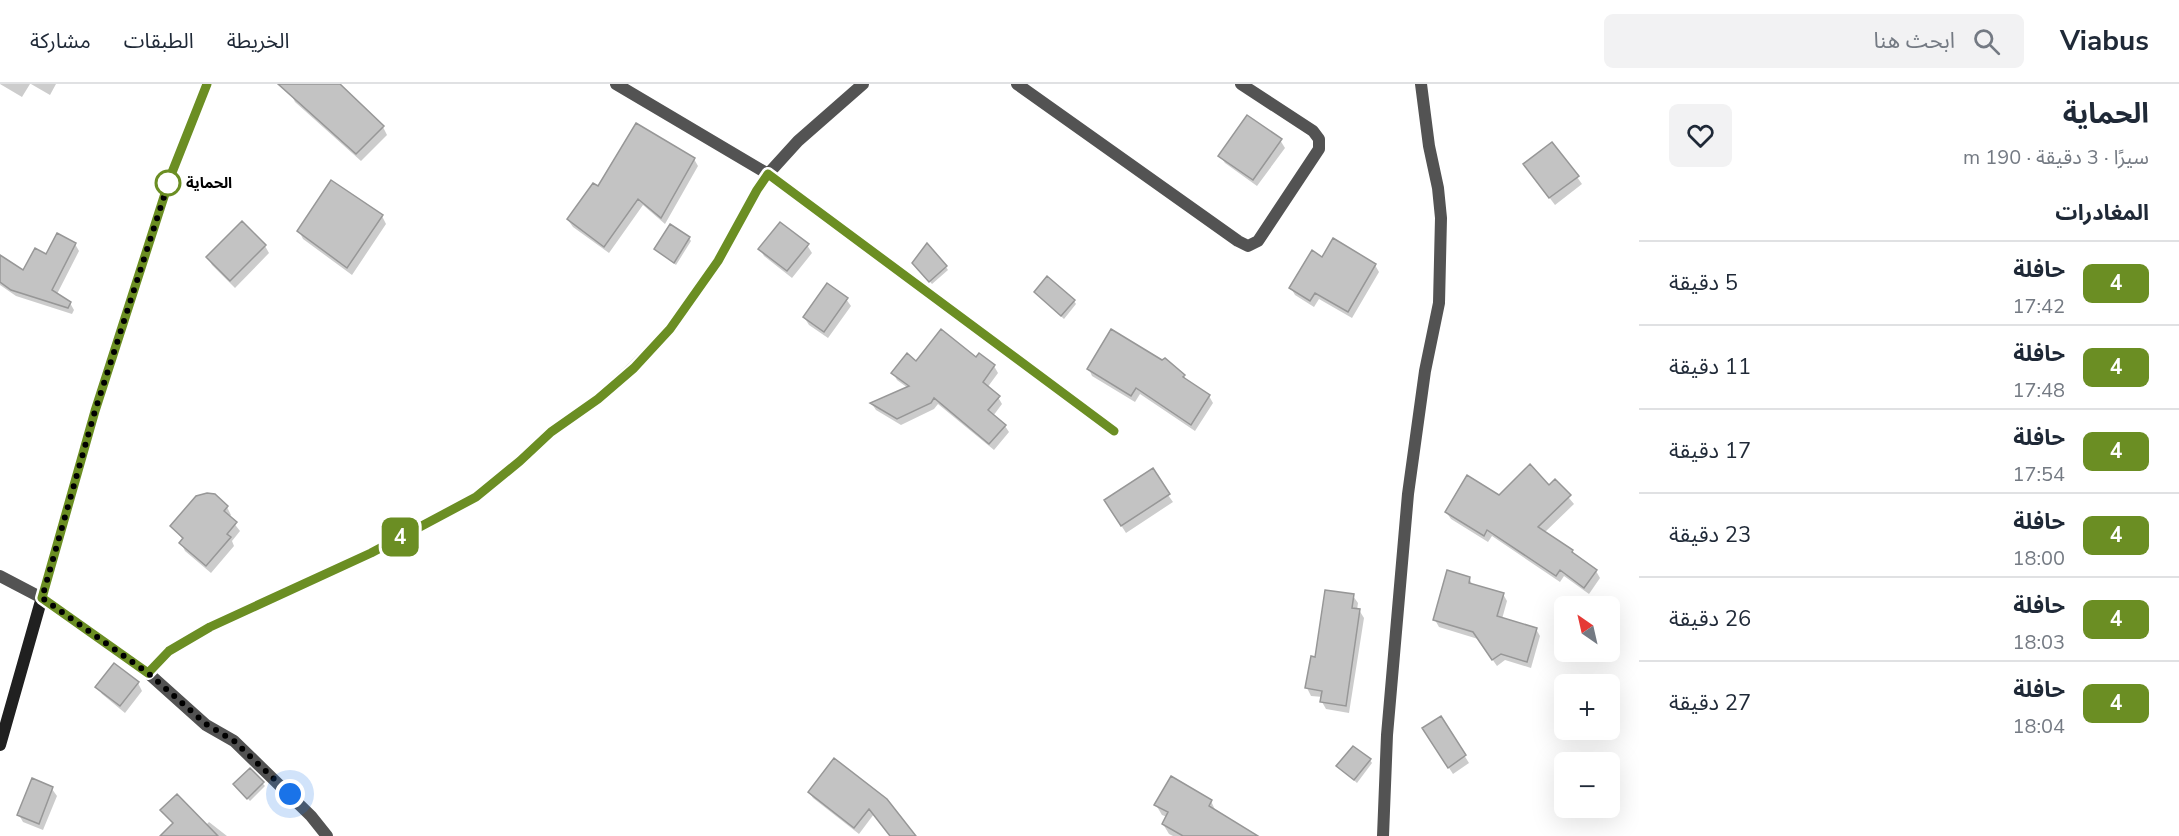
<!DOCTYPE html>
<html lang="ar">
<head>
<meta charset="utf-8">
<style>
  :root { --surface:#fff; --page:#f2f2f3; --text:#1f2937; --muted:#747a83; --line:#e0e1e3 }
  body { margin:0; font-family:"Nunito Sans","Noto Sans Arabic",sans-serif; background:var(--page); color:var(--text); direction:rtl; height:100vh; display:flex; flex-direction:column; font-size:22px; white-space:nowrap }
  * { box-sizing:border-box; margin:0 }
  p { font-size:20px; color:var(--muted) }
  .icon { flex:none; width:33px; height:33px; fill:none; stroke:currentColor; stroke-width:2; stroke-linecap:round; stroke-linejoin:round }
  .map { position:relative; flex:1; overflow:hidden; direction:ltr }
  .details { display:flex; flex-direction:column; background:var(--surface); width:540px }
  .details>* { flex:none }
  .badge { padding:0 12px; border-radius:9px; font-size:21px; line-height:39px }
  .needle { width:39px; rotate:326deg }
  .fabs { position:absolute; left:1554px; top:512px; display:grid; gap:12px }
  .fabs a { display:grid; place-items:center; width:66px; height:66px; border-radius:9px; background:var(--surface); box-shadow:0 6px 24px #0002; font-size:30px }
  .you { position:absolute; width:30px; height:30px; margin:-15px; border:4px solid #fff; border-radius:50%; background:#1a73e8; box-shadow:0 0 0 9px #1a73e833 }
  .map>.badge { position:absolute; translate:-50% -50%; box-shadow:0 0 0 3px #fff }
  h2 { padding:0 30px; font-size:22px; line-height:54px }
  .round { display:grid; place-items:center; flex:none; width:63px; height:63px; border-radius:9px; background:var(--page) }
  .summary { display:flex; align-items:center; justify-content:space-between; height:102px; padding:0 30px }
  h1 { font-size:28px; font-weight:700; line-height:45px }
  ul { padding:0; list-style:none }
  li { display:flex; align-items:center; gap:18px; height:84px; padding:0 30px; border-top:2px solid var(--line) }
  li div { flex:1 }
  li b { display:block; font-size:22px }
  li em { font-style:normal }
  li .badge { min-width:66px; font-weight:700; text-align:center }
  header { display:flex; align-items:center; gap:36px; box-sizing:border-box; height:84px; padding:0 30px; background:var(--surface); border-bottom:2px solid var(--line) }
  header strong { font-size:28px }
  nav { display:flex; gap:33px; margin-inline-start:auto; font-size:21px }
  .search { width:420px; height:54px; background:var(--page); display:flex; align-items:center; gap:15px; box-sizing:border-box; padding:0 21px; border-radius:9px; color:var(--muted); font-size:22px }
  main { display:flex; flex:1; min-height:0 }
  .map>svg:first-child { display:block }
  .shadow { fill:#0003 }
  .building { fill:#c3c3c3; stroke:#979797; stroke-width:1.5 }
  .lines { fill:none; stroke-linecap:round; stroke-linejoin:round }
  .minor { stroke:#535353; stroke-width:12 }
  .secondary { stroke:#202020; stroke-width:12 }
  .line-casing { stroke:#fff; stroke-width:14 }
  .line { stroke:#6b8e23; stroke-width:9 }
  .walk { stroke:#000; stroke-width:6; stroke-dasharray:0 10.8 }
  .stop-dot { fill:#fff; stroke:#6b8e23; stroke-width:3 }
  .labels { text-anchor:middle; stroke-width:5; stroke-linejoin:round; paint-order:stroke }
  .stop-label { font-size:15px; font-weight:bold; fill:#000; stroke:#fff; text-anchor:start }
</style>
</head>
<body>
<header>
<strong>Viabus</strong>
<div class="search"><svg class="icon" aria-label="search" viewBox="0 0 24 24"><circle cx="10" cy="10" r="6"/><path d="M15 15l6 6"/></svg>ابحث هنا</div>
<nav><a>الخريطة</a><a>الطبقات</a><a>مشاركة</a></nav>
</header>
<main>
<section class="details">
<div class="summary"><div><h1>الحماية</h1><p>سيرًا · 3 دقيقة · 190 m</p></div><a class="round"><svg class="icon" aria-label="heart" viewBox="0 0 24 24"><path d="M12 20l-8-8c-3-5 5-10 8-4 3-6 11-1 8 4z"/></svg></a></div>
<h2>المغادرات</h2>
<ul>
<li><span class="badge" style="background:#6b8e23;color:#fff">4</span><div><b>حافلة</b><p>17:42</p></div><em>5 دقيقة</em></li>
<li><span class="badge" style="background:#6b8e23;color:#fff">4</span><div><b>حافلة</b><p>17:48</p></div><em>11 دقيقة</em></li>
<li><span class="badge" style="background:#6b8e23;color:#fff">4</span><div><b>حافلة</b><p>17:54</p></div><em>17 دقيقة</em></li>
<li><span class="badge" style="background:#6b8e23;color:#fff">4</span><div><b>حافلة</b><p>18:00</p></div><em>23 دقيقة</em></li>
<li><span class="badge" style="background:#6b8e23;color:#fff">4</span><div><b>حافلة</b><p>18:03</p></div><em>26 دقيقة</em></li>
<li><span class="badge" style="background:#6b8e23;color:#fff">4</span><div><b>حافلة</b><p>18:04</p></div><em>27 دقيقة</em></li>
</ul>
</section>
<div class="map">
<svg width="1639" height="752" viewBox="0 0 1639 752">
  <rect width="100%" height="100%" fill="#fff"/>
  <!-- shadow -->
  <path class="shadow" d="M 0,0 L 30,0 L 22,13 Z
    M 31,0 L 56,0 L 50,11 Z
    M 300,0 L 338,0 L 383,43 L 387,51 L 361,77 L 295,18 L 291,10 Z
    M 1280,56 L 1285,64 L 1257,102 L 1225,79 L 1220,72 Z
    M 694,75 L 698,82 L 665,140 L 643,121 L 609,169 L 573,143 L 568,136 L 599,104 Z
    M 1530,88 L 1577,93 L 1582,100 L 1555,121 Z
    M 382,132 L 386,140 L 352,191 L 303,155 L 299,147 Z
    M 689,154 L 691,157 L 676,181 L 656,165 Z
    M 1334,156 L 1375,181 L 1379,188 L 1352,234 L 1319,215 L 1314,223 L 1295,211 L 1291,204 L 1323,175 Z
    M 75,160 L 79,167 L 57,210 L 70,219 L 74,226 L 72,230 L 16,212 L 0,201 L 0,173 L 23,189 L 46,172 Z
    M 807,161 L 812,169 L 792,194 L 764,172 L 760,165 Z
    M 265,162 L 269,169 L 235,204 L 212,181 L 208,174 Z
    M 916,182 L 946,183 L 948,186 L 932,200 Z
    M 1035,208 L 1074,217 L 1076,220 L 1064,235 Z
    M 846,215 L 851,222 L 828,254 L 809,241 L 804,233 Z
    M 979,271 L 994,282 L 998,289 L 987,304 L 998,313 L 1002,320 L 993,332 L 1005,342 L 1009,348 L 994,366 L 938,320 L 934,325 L 901,341 L 876,326 L 872,320 L 908,304 L 897,296 L 893,289 L 916,279 L 976,275 Z
    M 1089,285 L 1184,292 L 1187,297 L 1209,312 L 1213,319 L 1195,347 L 1140,310 L 1135,318 L 1092,292 Z
    M 1555,397 L 1574,420 L 1544,449 L 1572,467 L 1574,471 L 1596,487 L 1600,494 L 1589,510 L 1564,492 L 1560,498 L 1492,452 L 1488,458 L 1451,435 L 1446,428 L 1500,413 L 1549,403 Z
    M 1168,411 L 1173,418 L 1126,449 L 1110,424 Z
    M 227,423 L 231,431 L 229,433 L 240,447 L 232,457 L 234,462 L 211,489 L 185,467 L 181,459 L 183,456 L 172,442 Z
    M 1469,494 L 1473,502 L 1503,510 L 1507,517 L 1502,535 L 1536,545 L 1540,552 L 1531,584 L 1505,576 L 1497,582 L 1478,555 L 1439,543 L 1435,536 Z
    M 1353,512 L 1358,519 L 1357,526 L 1359,526 L 1364,534 L 1349,629 L 1326,625 L 1322,618 L 1323,613 L 1311,612 L 1307,604 L 1317,574 Z
    M 115,581 L 138,599 L 142,607 L 125,629 L 102,610 L 97,603 Z
    M 1441,634 L 1469,679 L 1453,690 L 1428,652 Z
    M 1370,676 L 1372,679 L 1357,699 L 1338,682 Z
    M 250,686 L 265,702 L 250,717 L 235,701 Z
    M 52,705 L 57,712 L 43,746 L 23,738 L 19,731 Z
    M 809,708 L 886,716 L 914,752 L 890,752 L 874,730 L 859,750 L 813,714 Z
    M 1211,717 L 1216,728 L 1255,752 L 1173,752 L 1169,750 L 1163,740 L 1167,733 L 1162,731 L 1156,721 Z
    M 162,726 L 206,741 L 209,738 L 227,752 L 162,752 L 174,741 Z"/>
  <!-- building -->
  <path class="building" d="M 278,0 L 340,0 L 384,42 L 356,70 Z
    M 1247,31 L 1282,55 L 1253,96 L 1218,72 Z
    M 636,39 L 695,74 L 661,134 L 638,115 L 604,163 L 567,135 L 593,99 L 598,102 Z
    M 1552,58 L 1579,92 L 1549,114 L 1523,80 Z
    M 331,96 L 383,131 L 347,184 L 297,147 Z
    M 242,137 L 266,161 L 230,197 L 206,173 Z
    M 780,138 L 809,160 L 787,187 L 758,165 Z
    M 670,140 L 690,153 L 674,179 L 654,165 Z
    M 57,149 L 76,159 L 52,206 L 71,218 L 68,224 L 11,206 L 0,198 L 0,171 L 23,186 L 35,164 L 46,170 Z
    M 1333,154 L 1376,180 L 1348,228 L 1315,209 L 1310,217 L 1289,204 L 1312,166 L 1322,173 Z
    M 927,159 L 947,182 L 929,198 L 912,179 Z
    M 1047,192 L 1075,216 L 1061,232 L 1034,208 Z
    M 827,199 L 848,214 L 824,248 L 803,233 Z
    M 941,245 L 976,273 L 979,269 L 995,281 L 983,298 L 1000,312 L 988,326 L 1006,341 L 989,360 L 934,314 L 931,319 L 897,335 L 870,319 L 909,302 L 891,289 L 907,269 L 916,277 Z
    M 1111,245 L 1162,276 L 1165,274 L 1185,291 L 1183,293 L 1210,311 L 1191,341 L 1136,304 L 1131,312 L 1087,285 Z
    M 1530,380 L 1549,401 L 1555,395 L 1571,411 L 1538,443 L 1573,466 L 1572,468 L 1597,486 L 1584,504 L 1560,486 L 1556,492 L 1487,446 L 1484,452 L 1445,428 L 1467,391 L 1499,411 Z
    M 1153,384 L 1170,410 L 1121,442 L 1104,416 Z
    M 207,409 L 215,410 L 228,422 L 224,427 L 237,438 L 227,450 L 231,453 L 206,482 L 179,459 L 183,454 L 170,442 L 196,412 Z
    M 1447,486 L 1470,493 L 1469,499 L 1504,509 L 1497,532 L 1537,544 L 1527,578 L 1501,570 L 1492,576 L 1473,548 L 1433,536 Z
    M 1325,506 L 1354,510 L 1352,524 L 1360,525 L 1346,622 L 1320,618 L 1322,607 L 1305,604 L 1311,572 L 1315,573 Z
    M 114,579 L 139,598 L 120,622 L 95,603 Z
    M 1441,632 L 1466,671 L 1448,684 L 1422,644 Z
    M 1353,662 L 1371,675 L 1354,696 L 1336,682 Z
    M 834,674 L 887,715 L 916,752 L 890,752 L 869,725 L 854,744 L 808,708 Z
    M 250,684 L 264,698 L 247,715 L 233,700 Z
    M 1171,692 L 1212,716 L 1209,722 L 1258,752 L 1183,752 L 1162,740 L 1168,728 L 1154,721 Z
    M 32,694 L 53,703 L 39,740 L 17,731 Z
    M 177,710 L 218,752 L 160,752 L 173,739 L 160,726 Z"/>
  <g class="lines">
    <!-- minor -->
    <path class="minor" d="M 616,0 L 768,90 L 1114,347
      M 1017,0 L 1238,157 L 1248,162 L 1258,157 L 1319,65 L 1319,55 L 1313,47 L 1241,0
      M 0,492 L 42,514 L 148,589 L 206,641 L 234,657 L 311,732 L 327,752
      M 148,589 L 169,567 L 210,543 L 371,469 L 476,413 L 520,377 L 551,348 L 598,315 L 634,283 L 670,245 L 718,177 L 757,106 L 768,90 L 798,57 L 863,0
      M 1383,752 L 1387,651 L 1408,410 L 1425,287 L 1439,219 L 1441,134 L 1438,104 L 1429,62 L 1421,0"/>
    <!-- secondary -->
    <path class="secondary" d="M 0,661 L 95,327 L 171,91 L 207,0"/>
  </g>
  <g class="lines">
    <!-- line casing -->
    <g class="line-casing">
      <path id="line" d="M 207,0 L 171,91 L 95,327 L 42,514 L 148,589 L 169,567 L 210,543 L 371,469 L 476,413 L 520,377 L 551,348 L 598,315 L 634,284 L 670,245 L 718,177 L 757,106 L 768,90 L 1114,347"/>
    </g>
    <!-- line -->
    <use href="#line" class="line"/>
    <!-- walk -->
    <path class="walk" d="M 168,99 L 171,91 L 95,327 L 42,514 L 148,589 L 206,640 L 234,657 L 290,710"/>
  </g>
  <!-- markers -->
  <circle class="stop-dot" cx="168" cy="99" r="12"/>
  <g class="labels">
    <!-- stop labels -->
    <g class="stop-label">
      <text x="186" y="104">الحماية</text>
    </g>
  </g>
</svg>
<div class="fabs">
<a><svg class="needle" viewBox="-14 -14 28 28"><path d="M0-13l5 13h-10z" fill="#e53935"/><path d="M0 13l5-13h-10z" fill="#747a83"/></svg></a>
<a>+</a>
<a>−</a>
</div>
<div class="you" style="left:290px;top:710px"></div>
<b class="badge" style="left:400px;top:453px;background:#6b8e23;color:#fff">4</b>
</div>
</main>
</body>
</html>
